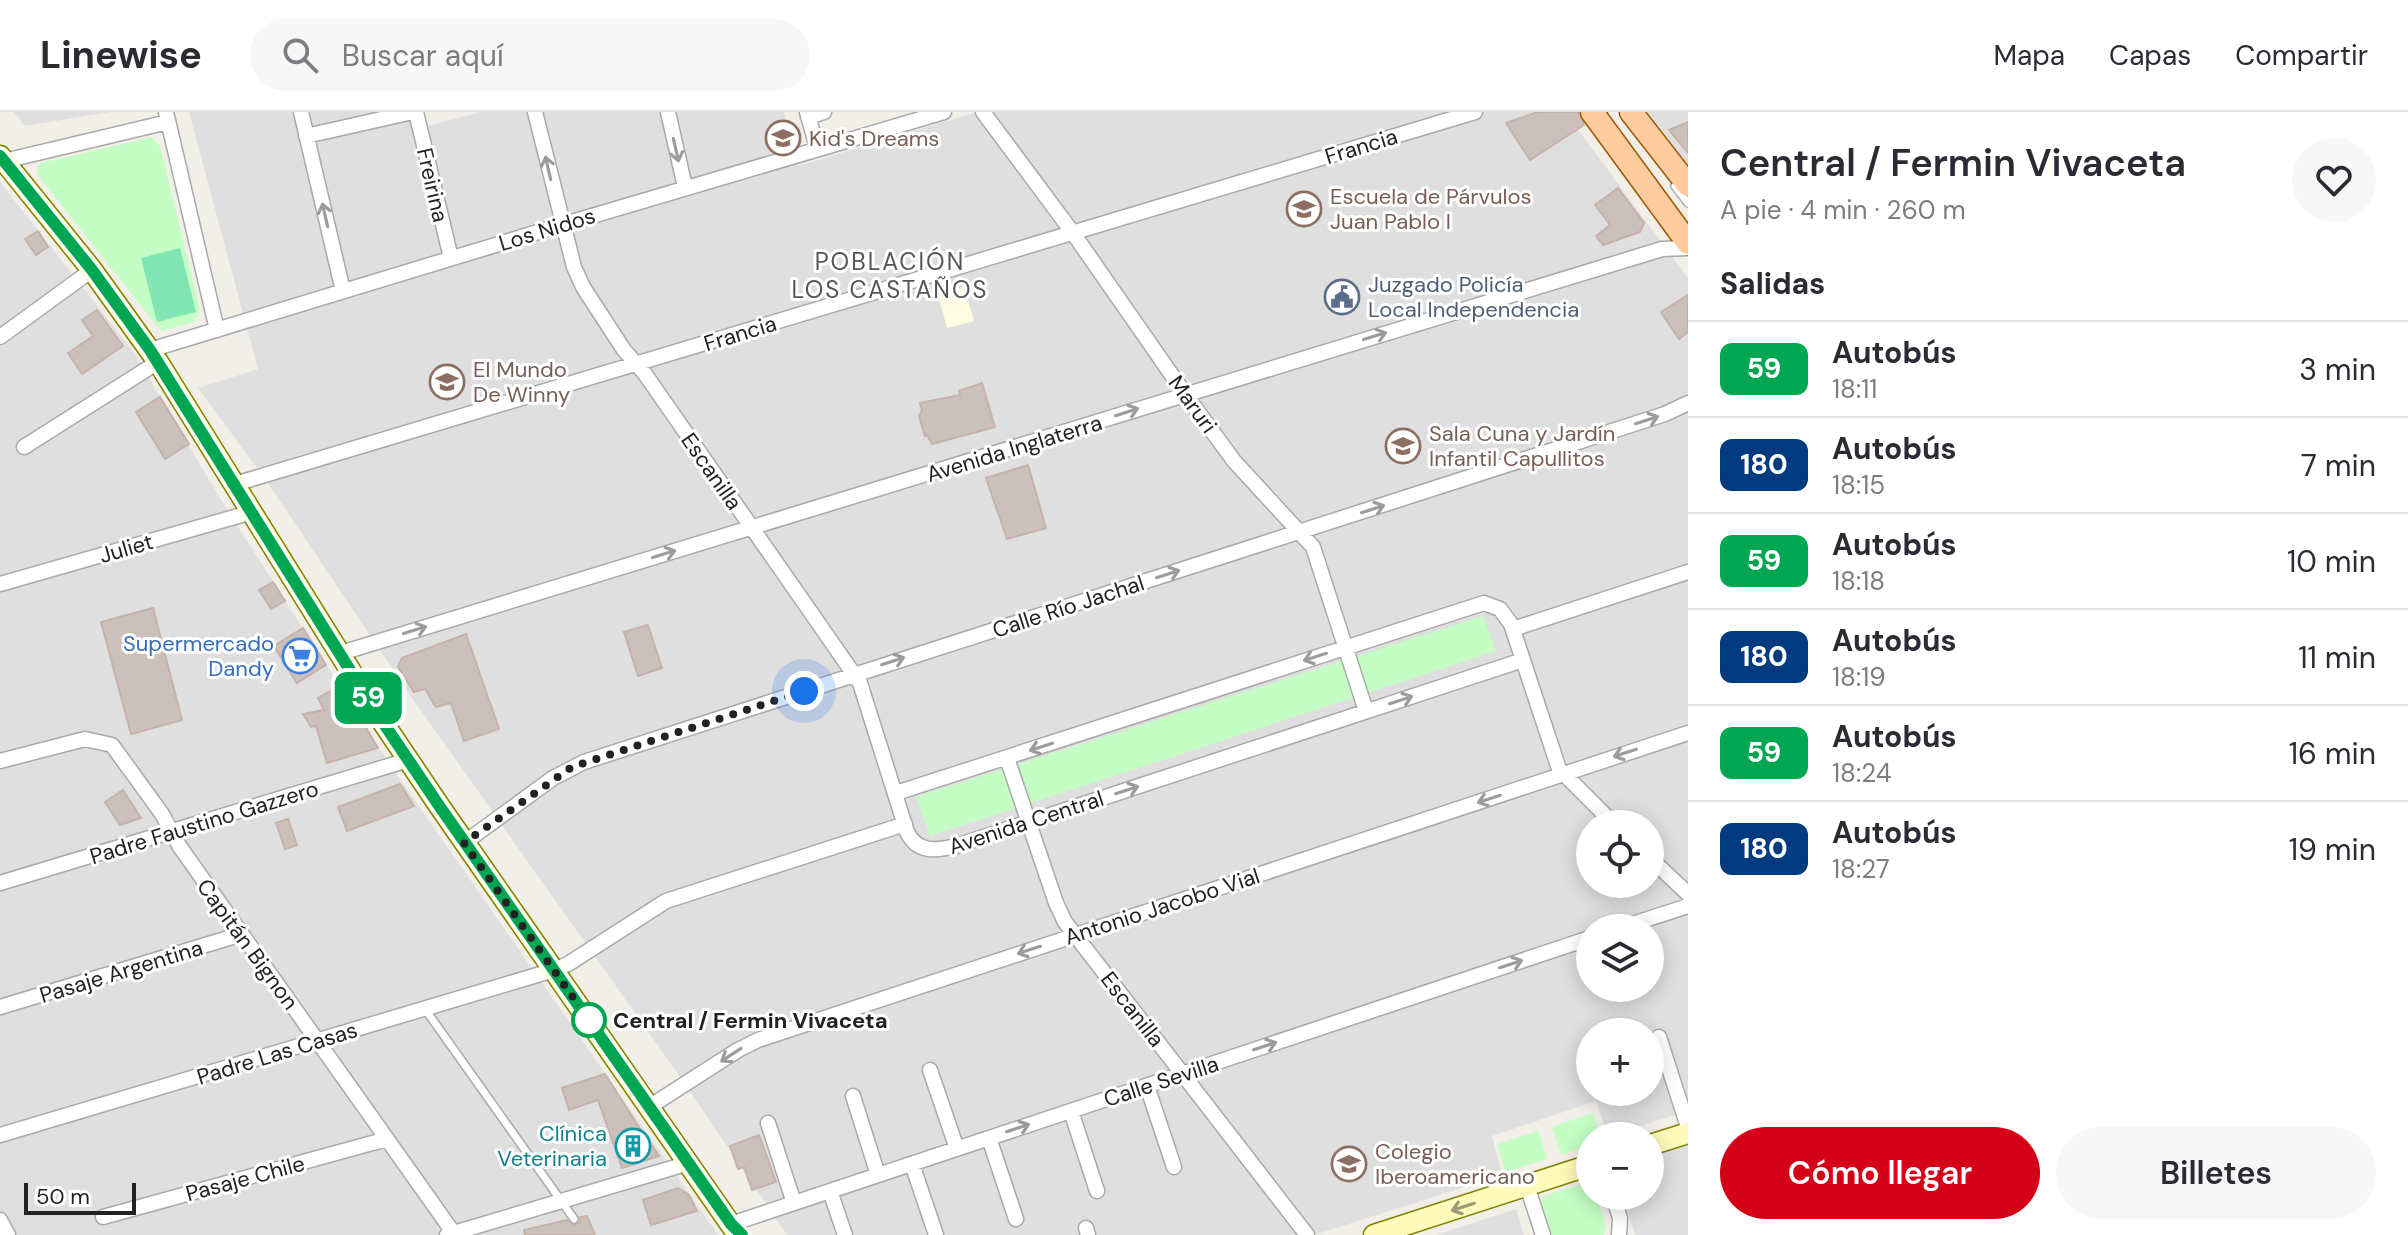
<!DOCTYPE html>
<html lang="es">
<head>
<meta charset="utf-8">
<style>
  :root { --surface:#fff; --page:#f7f7f7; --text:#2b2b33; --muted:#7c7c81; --line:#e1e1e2; --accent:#d30017 }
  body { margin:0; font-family:"DM Sans",sans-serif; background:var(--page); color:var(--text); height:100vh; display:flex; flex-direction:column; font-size:30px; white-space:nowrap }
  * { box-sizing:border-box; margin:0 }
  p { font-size:26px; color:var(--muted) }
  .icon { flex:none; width:44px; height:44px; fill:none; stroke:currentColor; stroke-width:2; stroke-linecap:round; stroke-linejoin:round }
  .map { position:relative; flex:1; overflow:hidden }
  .drawer { display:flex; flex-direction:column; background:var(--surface); width:720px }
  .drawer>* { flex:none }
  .badge { padding:0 16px; border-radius:12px; font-size:28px; line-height:52px }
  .tools { position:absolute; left:1576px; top:698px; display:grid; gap:16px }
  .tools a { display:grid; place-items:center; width:88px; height:88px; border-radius:50%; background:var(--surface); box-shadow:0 4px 20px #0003; font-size:40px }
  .scale { position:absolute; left:24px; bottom:20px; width:112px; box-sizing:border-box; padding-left:8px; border:4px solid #222; border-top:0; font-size:22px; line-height:28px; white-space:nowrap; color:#222; -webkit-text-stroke:6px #fff; paint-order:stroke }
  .you { position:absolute; width:40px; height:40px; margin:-20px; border:6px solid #fff; border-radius:50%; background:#1a73e8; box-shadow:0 0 0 12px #1a73e833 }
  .map>.badge { position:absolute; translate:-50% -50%; box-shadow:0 0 0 4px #fff }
  h2 { padding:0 32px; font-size:30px; line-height:72px }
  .round { display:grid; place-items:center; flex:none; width:84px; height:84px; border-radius:42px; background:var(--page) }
  .summary { display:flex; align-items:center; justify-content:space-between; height:136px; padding:0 32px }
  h1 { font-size:38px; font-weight:600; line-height:60px }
  .cta { display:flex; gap:16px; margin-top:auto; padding:16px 32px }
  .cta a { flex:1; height:92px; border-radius:48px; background:var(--accent); color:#fff; font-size:32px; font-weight:600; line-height:92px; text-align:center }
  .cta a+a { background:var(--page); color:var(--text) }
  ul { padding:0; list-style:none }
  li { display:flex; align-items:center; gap:24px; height:96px; padding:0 32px; border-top:2px solid var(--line) }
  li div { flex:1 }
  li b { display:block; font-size:30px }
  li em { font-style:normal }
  li .badge { min-width:88px; font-weight:700; text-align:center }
  header { display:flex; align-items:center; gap:48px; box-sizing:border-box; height:112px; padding:0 40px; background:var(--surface); border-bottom:2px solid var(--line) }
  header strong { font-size:38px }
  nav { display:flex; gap:44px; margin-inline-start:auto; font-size:28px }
  .search { width:560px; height:72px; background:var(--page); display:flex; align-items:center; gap:20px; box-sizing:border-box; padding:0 28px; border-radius:44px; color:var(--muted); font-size:30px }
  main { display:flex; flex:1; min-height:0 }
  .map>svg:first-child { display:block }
  .residential { fill:#e0dfdf; fill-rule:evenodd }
  .education { fill:#fffce4 }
  .park { fill:#c5fec4 }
  .pitch { fill:#81e6b4 }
  .building { fill:#cbc0bb; stroke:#c6b2a9; stroke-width:2 }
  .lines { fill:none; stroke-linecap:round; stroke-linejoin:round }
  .lane-casing { stroke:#a9a9a9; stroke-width:10 }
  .street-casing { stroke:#a9a9a9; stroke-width:17 }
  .secondary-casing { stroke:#818100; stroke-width:23 }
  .primary-casing { stroke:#9f5a00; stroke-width:25 }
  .lane { stroke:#fff; stroke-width:7 }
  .street { stroke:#fff; stroke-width:14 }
  .secondary { stroke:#fefaba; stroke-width:20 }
  .primary { stroke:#ffcca0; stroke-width:22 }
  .oneway { stroke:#9c9c9c }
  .oneway2 { stroke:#9b9976 }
  .line-casing { stroke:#fff; stroke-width:18 }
  .line { stroke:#00a651; stroke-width:12 }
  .walk { stroke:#222; stroke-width:8; stroke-dasharray:0 14.4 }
  .stop-dot { fill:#fff; stroke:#00a651; stroke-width:4 }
  .labels { text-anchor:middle; stroke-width:6; stroke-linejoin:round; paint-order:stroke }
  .education-label { font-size:22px; fill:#785e54; stroke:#fff; text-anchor:start }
  .street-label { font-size:22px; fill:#222; stroke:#fff }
  .service-label { font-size:22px; fill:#4e5e75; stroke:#fff; text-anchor:start }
  .shop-label { font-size:22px; fill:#366cbe; stroke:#fff; text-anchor:end }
  .stop-label { font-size:22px; font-weight:bold; fill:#222; stroke:#fff; text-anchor:start }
  .culture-label { font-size:22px; fill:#0d838f; stroke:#fff; text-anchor:end }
  .neighbourhood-label { font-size:24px; letter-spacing:2px; fill:#555; stroke:#fff }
</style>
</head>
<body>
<header>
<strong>Linewise</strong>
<div class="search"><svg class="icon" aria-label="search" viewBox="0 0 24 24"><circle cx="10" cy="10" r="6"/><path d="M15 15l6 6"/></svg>Buscar aquí</div>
<nav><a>Mapa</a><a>Capas</a><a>Compartir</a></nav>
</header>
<main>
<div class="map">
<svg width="1688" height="1123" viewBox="0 0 1688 1123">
  <rect width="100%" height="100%" fill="#f2eee8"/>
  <!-- residential -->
  <path class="residential" d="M 14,0 L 110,0 L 25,14 Z
    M 189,0 L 408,0 L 412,18 L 481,0 L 784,0 L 798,54 L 977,0 L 1565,0 L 1688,166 L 1688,999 L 1608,1024 L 1596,989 L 1492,1024 L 1502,1063 L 1314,1123 L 787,1123 L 676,959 L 412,586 L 268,371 L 198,276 L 258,257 ZM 1590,712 L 1650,712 L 1650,772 L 1590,772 ZM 1590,816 L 1650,816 L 1650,876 L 1590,876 ZM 1590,920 L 1650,920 L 1650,980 L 1590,980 Z
    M 1647,0 L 1688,0 L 1688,53 Z
    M 0,70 L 135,242 L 221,388 L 388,650 L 718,1123 L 0,1123 Z
    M 1688,1032 L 1688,1123 L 1635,1123 L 1623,1084 L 1650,1084 L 1650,1044 Z
    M 1516,1097 L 1524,1123 L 1436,1123 Z"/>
  <!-- education -->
  <path class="education" d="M 964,175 L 974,209 L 947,216 L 938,183 Z"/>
  <!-- park -->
  <path class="park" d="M 152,25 L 160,34 L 200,197 L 194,210 L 161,219 L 36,61 L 41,51 Z
    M 1483,504 L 1496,539 L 930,724 L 916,685 Z
    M 1593,1001 L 1600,1024 L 1590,1024 L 1590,1033 L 1561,1043 L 1552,1015 Z
    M 1538,1019 L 1547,1047 L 1506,1060 L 1497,1032 Z
    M 1589,1070 L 1590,1084 L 1597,1084 L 1605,1113 L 1604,1123 L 1550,1123 L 1540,1090 L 1544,1084 Z"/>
  <!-- pitch -->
  <path class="pitch" d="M 180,136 L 196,200 L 157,210 L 141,146 Z"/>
  <!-- building -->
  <path class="building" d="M 1538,0 L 1578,0 L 1584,13 L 1530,48 L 1506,11 Z
    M 1688,10 L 1688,41 L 1669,18 Z
    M 1618,76 L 1644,111 L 1640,120 L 1603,133 L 1596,124 L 1610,113 L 1595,93 Z
    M 38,119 L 48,135 L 36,143 L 25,127 Z
    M 1688,183 L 1688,220 L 1679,227 L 1661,200 Z
    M 97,198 L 123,234 L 82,262 L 68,241 L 93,224 L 82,208 Z
    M 982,271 L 995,315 L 932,332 L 927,323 L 925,324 L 919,304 L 922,298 L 920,291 L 960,283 L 959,279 Z
    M 160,285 L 189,332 L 165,347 L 136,300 Z
    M 1028,353 L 1046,416 L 1007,427 L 986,366 Z
    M 273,470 L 285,489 L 271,497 L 259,478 Z
    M 153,496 L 182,608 L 131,622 L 101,510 Z
    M 648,513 L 662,556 L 638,564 L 624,520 Z
    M 303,516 L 326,553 L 297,571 L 274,534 Z
    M 466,522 L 499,617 L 464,629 L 451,591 L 436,595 L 425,577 L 414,580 L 398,555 L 402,546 Z
    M 341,573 L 378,636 L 327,651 L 316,614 L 311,615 L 303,602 L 324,598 L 318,586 Z
    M 400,672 L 414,694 L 347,719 L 338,695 Z
    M 123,678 L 141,706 L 120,713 L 105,690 Z
    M 288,707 L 297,733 L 285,737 L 276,711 Z
    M 605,962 L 638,1014 L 659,1044 L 622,1056 L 598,988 L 569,998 L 562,976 Z
    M 759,1023 L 776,1070 L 752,1078 L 744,1055 L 738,1057 L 730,1034 Z
    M 678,1076 L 689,1083 L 697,1099 L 651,1113 L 643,1088 Z
    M 587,1104 L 595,1123 L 525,1123 L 524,1118 L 567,1108 L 575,1113 L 580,1110 L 580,1105 Z"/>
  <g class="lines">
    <!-- lane casing -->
    <g class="lane-casing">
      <path id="lane" d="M 1675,74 L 1688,91
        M 425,897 L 574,1107"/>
    </g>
    <!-- street casing -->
    <g class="street-casing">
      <path id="street" d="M 166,0 L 217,218
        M 301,0 L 343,179
        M 416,0 L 451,146
        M 535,0 L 574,155 L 583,175 L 624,238 L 645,262 L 860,571 L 907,720 C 917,741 936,739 956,734 L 1523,548
        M 668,0 L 685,75
        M 807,0 L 817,36
        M 983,0 L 1073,121 L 1185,282 L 1234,349 L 1313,435 L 1366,599
        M 808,5 L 824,0
        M 306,24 L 413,0
        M 0,50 L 168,10
        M 0,225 L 92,158
        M 150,238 L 548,117 L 944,0
        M 24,335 L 158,250
        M 235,372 L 1475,0
        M 0,472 L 252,400
        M 1513,517 L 1688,460
        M 341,541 L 1662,137 L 1688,136
        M 1007,646 L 1056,791 L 1065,810 L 1307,1123
        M 0,649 L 85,627 L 112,633 L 162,702 L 180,735 L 455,1123
        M 896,681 L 1484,491 L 1500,497 L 1511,512 L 1559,657 L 1614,712
        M 464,731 L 553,666 L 584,650 L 1665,302 L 1688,291
        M 1650,746 L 1688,782
        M 0,771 L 408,648
        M 1620,816 L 1688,794
        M 0,895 L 242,822
        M 1659,925 L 1688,1015
        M 930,958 L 957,1037
        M 1147,974 L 1174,1055
        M 853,984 L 878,1063
        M 649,995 L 738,938 L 758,928 L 1688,621
        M 1071,999 L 1097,1079
        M 768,1011 L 794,1091
        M 0,1023 L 554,858 L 568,852 L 666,789 L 905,712
        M 989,1026 L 1016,1107
        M 912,1052 L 936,1123
        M 1527,1074 L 1543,1123
        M 830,1079 L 845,1123
        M 1613,1084 L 1620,1106 L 1619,1123
        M 103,1105 L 387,1027
        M 0,1108 L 8,1123
        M 731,1112 L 1590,826
        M 1086,1116 L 1088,1123
        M 447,1123 L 689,1051"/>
    </g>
    <!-- secondary casing -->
    <g class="secondary-casing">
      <path id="secondary" d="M 0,44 L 92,158 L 158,250 L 378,603 L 440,695 L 738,1123
        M 1650,1033 L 1688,1021
        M 1374,1123 L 1590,1053"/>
    </g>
    <!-- primary casing -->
    <g class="primary-casing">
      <path id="primary" d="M 1592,0 L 1688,131
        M 1631,0 L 1688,73"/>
    </g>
    <!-- lane -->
    <use href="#lane" class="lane"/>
    <!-- street -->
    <use href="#street" class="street"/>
    <!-- secondary -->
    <use href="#secondary" class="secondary"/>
    <!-- primary -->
    <use href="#primary" class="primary"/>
  </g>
  <!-- one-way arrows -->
  <defs><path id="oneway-shaft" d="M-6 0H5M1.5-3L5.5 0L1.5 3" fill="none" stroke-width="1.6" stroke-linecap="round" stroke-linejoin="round" transform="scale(2)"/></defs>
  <g class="oneway">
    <use href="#oneway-shaft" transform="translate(676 38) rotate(77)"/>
    <use href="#oneway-shaft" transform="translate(548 56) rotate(-103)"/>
    <use href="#oneway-shaft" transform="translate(325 103) rotate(-103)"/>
    <use href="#oneway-shaft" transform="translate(1375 224) rotate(-17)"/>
    <use href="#oneway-shaft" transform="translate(1127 300) rotate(-18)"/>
    <use href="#oneway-shaft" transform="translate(1647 308) rotate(-18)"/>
    <use href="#oneway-shaft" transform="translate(1373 397) rotate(-18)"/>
    <use href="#oneway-shaft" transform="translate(664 442) rotate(-17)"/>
    <use href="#oneway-shaft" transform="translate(1168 462) rotate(-18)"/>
    <use href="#oneway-shaft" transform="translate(415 518) rotate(-17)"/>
    <use href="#oneway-shaft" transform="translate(1315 545) rotate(162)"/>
    <use href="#oneway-shaft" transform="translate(893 549) rotate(-18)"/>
    <use href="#oneway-shaft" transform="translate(1401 588) rotate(-18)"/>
    <use href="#oneway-shaft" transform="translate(1041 635) rotate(162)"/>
    <use href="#oneway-shaft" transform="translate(1625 641) rotate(162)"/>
    <use href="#oneway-shaft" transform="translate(1127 678) rotate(-18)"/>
    <use href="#oneway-shaft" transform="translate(1489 687) rotate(162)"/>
    <use href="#oneway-shaft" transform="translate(1029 838) rotate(162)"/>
    <use href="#oneway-shaft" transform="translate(1511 852) rotate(-18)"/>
    <use href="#oneway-shaft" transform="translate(1265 934) rotate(-18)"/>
    <use href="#oneway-shaft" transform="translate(731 943) rotate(147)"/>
    <use href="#oneway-shaft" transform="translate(1018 1016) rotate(-18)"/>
  </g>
  <use class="oneway2" href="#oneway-shaft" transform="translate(1463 1095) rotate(162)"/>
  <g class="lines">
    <!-- line casing -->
    <g class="line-casing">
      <path id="line" d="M 0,44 L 92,158 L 150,238 L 378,603 L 440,695 L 731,1112 L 742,1123"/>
    </g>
    <!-- line -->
    <use href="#line" class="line"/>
    <!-- walk -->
    <path class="walk" d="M 589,908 L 464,731 L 572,655 L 804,579"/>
  </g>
  <!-- icons -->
  <defs>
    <g id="school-ring" transform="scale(1.8)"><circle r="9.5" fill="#fff" stroke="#8d6e63" stroke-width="1.5"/><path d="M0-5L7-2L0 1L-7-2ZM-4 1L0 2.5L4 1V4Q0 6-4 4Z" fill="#8d6e63"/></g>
    <g id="civic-ring" transform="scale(1.8)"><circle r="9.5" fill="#fff" stroke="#5c6f8a" stroke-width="1.5"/><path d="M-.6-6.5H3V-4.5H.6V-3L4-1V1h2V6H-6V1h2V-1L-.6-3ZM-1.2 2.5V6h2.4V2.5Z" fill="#5c6f8a"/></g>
    <g id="supermarket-ring" transform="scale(1.8)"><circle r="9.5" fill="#fff" stroke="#3f7fe0" stroke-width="1.5"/><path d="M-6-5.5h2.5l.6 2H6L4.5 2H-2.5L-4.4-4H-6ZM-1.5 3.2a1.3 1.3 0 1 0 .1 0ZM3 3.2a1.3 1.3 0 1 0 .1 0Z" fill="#3f7fe0"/></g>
    <g id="building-ring" transform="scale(1.8)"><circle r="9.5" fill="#fff" stroke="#0f9aa8" stroke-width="1.5"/><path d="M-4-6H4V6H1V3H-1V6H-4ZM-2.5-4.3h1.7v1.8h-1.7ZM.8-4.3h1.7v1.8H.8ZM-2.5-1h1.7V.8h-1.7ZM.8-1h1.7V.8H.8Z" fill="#0f9aa8"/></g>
  </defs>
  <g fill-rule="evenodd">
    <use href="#school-ring" x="783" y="26"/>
    <use href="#school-ring" x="1304" y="97"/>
    <use href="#civic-ring" x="1342" y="185"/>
    <use href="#school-ring" x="447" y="270"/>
    <use href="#school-ring" x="1403" y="334"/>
    <use href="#supermarket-ring" x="300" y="544"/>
    <use href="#building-ring" x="633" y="1034"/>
    <use href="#school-ring" x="1349" y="1052"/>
  </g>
  <!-- markers -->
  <circle class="stop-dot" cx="589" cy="908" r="16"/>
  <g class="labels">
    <!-- education labels -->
    <g class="education-label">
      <text x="809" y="34">Kid's Dreams</text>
      <text x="1330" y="92">Escuela de Párvulos<tspan x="1330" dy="25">Juan Pablo I</tspan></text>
      <text x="473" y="265">El Mundo<tspan x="473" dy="25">De Winny</tspan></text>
      <text x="1429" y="329">Sala Cuna y Jardín<tspan x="1429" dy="25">Infantil Capullitos</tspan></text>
      <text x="1375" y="1047">Colegio<tspan x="1375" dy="25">Iberoamericano</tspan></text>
    </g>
    <!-- street labels -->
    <g class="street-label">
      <text transform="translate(1361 34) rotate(-17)" y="8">Francia</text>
      <text transform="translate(433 73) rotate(77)" y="8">Freirina</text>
      <text transform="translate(547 117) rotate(-17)" y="8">Los Nidos</text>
      <text transform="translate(740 221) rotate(-17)" y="8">Francia</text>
      <text transform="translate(1193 292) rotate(54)" y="8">Maruri</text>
      <text transform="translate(1014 336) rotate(-17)" y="8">Avenida Inglaterra</text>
      <text transform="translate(712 359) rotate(55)" y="8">Escanilla</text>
      <text transform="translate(126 436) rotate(-16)" y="8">Juliet</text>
      <text transform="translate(1068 494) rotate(-18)" y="8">Calle Río Jachal</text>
      <text transform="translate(204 710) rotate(-17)" y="8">Padre Faustino Gazzero</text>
      <text transform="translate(1026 710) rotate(-18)" y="8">Avenida Central</text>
      <text transform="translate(1162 794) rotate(-18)" y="8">Antonio Jacobo Vial</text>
      <text transform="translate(248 832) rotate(54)" y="8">Capitán Bignon</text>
      <text transform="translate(121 859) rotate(-17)" y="8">Pasaje Argentina</text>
      <text transform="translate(1133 897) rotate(52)" y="8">Escanilla</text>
      <text transform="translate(277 941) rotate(-17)" y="8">Padre Las Casas</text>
      <text transform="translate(1161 969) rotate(-18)" y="8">Calle Sevilla</text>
      <text transform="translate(245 1066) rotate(-15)" y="8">Pasaje Chile</text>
    </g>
    <!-- service labels -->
    <g class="service-label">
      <text x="1368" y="180">Juzgado Policía<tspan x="1368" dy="25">Local Independencia</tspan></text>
    </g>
    <!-- shop labels -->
    <g class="shop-label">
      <text x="274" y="539">Supermercado<tspan x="274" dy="25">Dandy</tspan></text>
    </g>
    <!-- stop labels -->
    <g class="stop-label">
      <text x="613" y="916">Central / Fermin Vivaceta</text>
    </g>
    <!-- culture labels -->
    <g class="culture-label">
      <text x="607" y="1029">Clínica<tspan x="607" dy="25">Veterinaria</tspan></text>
    </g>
    <!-- neighbourhood labels -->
    <g class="neighbourhood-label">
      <text x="890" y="158">POBLACIÓN<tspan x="890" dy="28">LOS CASTAÑOS</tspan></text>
    </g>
  </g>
</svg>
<div class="tools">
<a><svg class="icon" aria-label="locate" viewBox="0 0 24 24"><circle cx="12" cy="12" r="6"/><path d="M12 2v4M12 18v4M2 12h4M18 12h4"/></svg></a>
<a><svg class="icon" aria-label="layers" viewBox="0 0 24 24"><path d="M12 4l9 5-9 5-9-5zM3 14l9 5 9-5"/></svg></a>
<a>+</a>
<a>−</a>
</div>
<div class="scale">50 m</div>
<div class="you" style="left:804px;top:579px"></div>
<b class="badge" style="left:368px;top:586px;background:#00a651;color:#fff">59</b>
</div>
<section class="drawer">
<div class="summary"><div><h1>Central / Fermin Vivaceta</h1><p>A pie · 4 min · 260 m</p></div><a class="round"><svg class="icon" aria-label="heart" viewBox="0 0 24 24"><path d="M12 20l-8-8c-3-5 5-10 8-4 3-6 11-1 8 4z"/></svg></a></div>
<h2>Salidas</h2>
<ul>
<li><span class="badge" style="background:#00a651;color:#fff">59</span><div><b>Autobús</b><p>18:11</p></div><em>3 min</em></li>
<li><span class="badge" style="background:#003b80;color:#fff">180</span><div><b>Autobús</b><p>18:15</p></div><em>7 min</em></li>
<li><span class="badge" style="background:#00a651;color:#fff">59</span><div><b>Autobús</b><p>18:18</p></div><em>10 min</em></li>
<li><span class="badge" style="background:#003b80;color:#fff">180</span><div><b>Autobús</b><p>18:19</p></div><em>11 min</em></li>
<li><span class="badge" style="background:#00a651;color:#fff">59</span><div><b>Autobús</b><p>18:24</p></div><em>16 min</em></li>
<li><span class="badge" style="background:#003b80;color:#fff">180</span><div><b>Autobús</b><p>18:27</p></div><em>19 min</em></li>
</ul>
<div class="cta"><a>Cómo llegar</a><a>Billetes</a></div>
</section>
</main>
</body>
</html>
